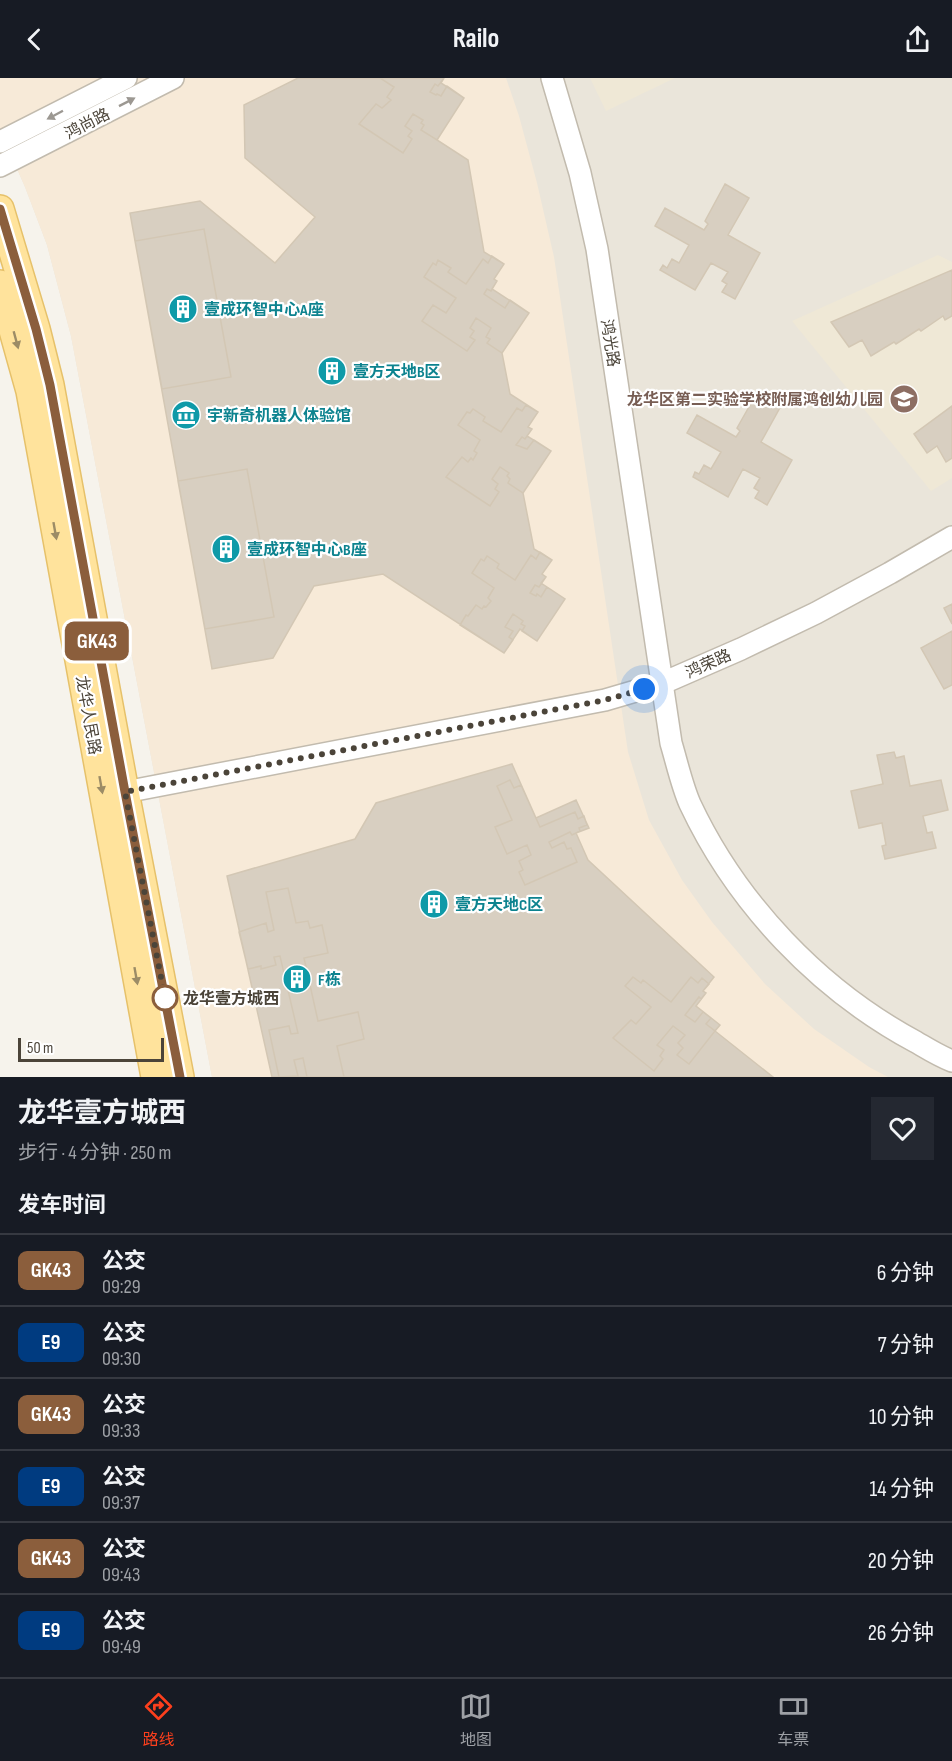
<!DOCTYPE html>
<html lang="zh">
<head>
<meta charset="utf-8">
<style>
  :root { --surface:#171b24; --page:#242831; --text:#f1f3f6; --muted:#9ea1a6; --line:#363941; --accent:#fc3f1d }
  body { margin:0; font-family:"Sofia Sans Condensed","Noto Sans SC",sans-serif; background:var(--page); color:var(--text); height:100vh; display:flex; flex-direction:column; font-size:22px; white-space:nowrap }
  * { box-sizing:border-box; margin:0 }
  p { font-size:20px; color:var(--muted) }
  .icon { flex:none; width:33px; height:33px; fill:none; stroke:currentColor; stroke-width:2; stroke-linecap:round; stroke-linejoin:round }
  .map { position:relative; height:999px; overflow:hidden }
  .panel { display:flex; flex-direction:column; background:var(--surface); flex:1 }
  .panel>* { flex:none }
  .badge { padding:0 12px; border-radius:9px; font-size:21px; line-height:39px }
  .scale { position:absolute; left:18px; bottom:15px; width:146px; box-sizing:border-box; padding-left:6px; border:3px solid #4b4439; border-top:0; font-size:16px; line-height:21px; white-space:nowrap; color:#4b4439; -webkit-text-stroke:4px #fff; paint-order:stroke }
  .you { position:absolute; width:30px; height:30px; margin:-15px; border:4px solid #fff; border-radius:50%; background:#1a73e8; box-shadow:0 0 0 9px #1a73e833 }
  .map>.badge { position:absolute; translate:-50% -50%; box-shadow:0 0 0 3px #fff }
  h2 { padding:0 18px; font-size:22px; line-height:54px }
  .round { display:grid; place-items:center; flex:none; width:63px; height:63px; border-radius:0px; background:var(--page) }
  .summary { display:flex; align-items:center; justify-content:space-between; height:102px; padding:0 18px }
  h1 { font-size:28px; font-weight:700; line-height:45px }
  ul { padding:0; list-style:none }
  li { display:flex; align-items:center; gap:18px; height:72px; padding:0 18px; border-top:2px solid var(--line) }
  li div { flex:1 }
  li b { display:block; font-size:22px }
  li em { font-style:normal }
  li .badge { min-width:66px; font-weight:700; text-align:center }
  header { display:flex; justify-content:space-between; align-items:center; height:78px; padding:0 18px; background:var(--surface); font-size:27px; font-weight:700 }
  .menu { display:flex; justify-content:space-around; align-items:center; height:84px; border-top:2px solid var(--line); background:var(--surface); font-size:16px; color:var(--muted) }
  .menu a { display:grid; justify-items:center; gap:3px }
  .menu .selected { color:var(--accent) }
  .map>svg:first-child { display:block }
  .residential { fill:#eae5da }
  .commercial { fill:#f7ead8 }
  .education { fill:#efe8d6 }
  .building { fill:#d8cfc1; stroke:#d3c7b4; stroke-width:1.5 }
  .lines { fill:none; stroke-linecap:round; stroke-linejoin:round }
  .minor-casing { stroke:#c2bbae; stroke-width:24 }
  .major-casing { stroke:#e6c16a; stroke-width:30 }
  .minor { stroke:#fff; stroke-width:21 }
  .major { stroke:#ffe39c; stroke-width:27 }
  .oneway { fill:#9c9892 }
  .oneway2 { fill:#9c8c66 }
  .line-casing { stroke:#fff; stroke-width:14 }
  .line { stroke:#8b5e3c; stroke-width:9 }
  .walk { stroke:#4b4439; stroke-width:6; stroke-dasharray:0 10.8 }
  .stop-dot { fill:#fff; stroke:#8b5e3c; stroke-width:3 }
  .labels { text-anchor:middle; stroke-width:4.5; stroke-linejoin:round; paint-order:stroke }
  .street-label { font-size:16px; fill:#4b4439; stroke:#fff }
  .culture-label { font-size:16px; font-weight:bold; fill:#0d838f; stroke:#fff; text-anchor:start }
  .education-label { font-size:16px; font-weight:bold; fill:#785e54; stroke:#fff; text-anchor:end }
  .stop-label { font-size:16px; font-weight:bold; fill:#4b4439; stroke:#fff; text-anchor:start }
</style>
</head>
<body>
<header><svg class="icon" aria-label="back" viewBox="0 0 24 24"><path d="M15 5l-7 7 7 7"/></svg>Railo<svg class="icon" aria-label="share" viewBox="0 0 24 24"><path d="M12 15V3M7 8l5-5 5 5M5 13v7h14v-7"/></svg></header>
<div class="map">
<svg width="952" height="999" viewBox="0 0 952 999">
  <rect width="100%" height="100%" fill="#f6f3ec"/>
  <!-- residential -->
  <path class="residential" d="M 0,0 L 952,0 L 952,999 L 212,999 L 71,258 L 47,167 L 25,109 L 0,52 Z"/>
  <!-- commercial -->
  <path class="commercial" d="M 0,0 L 506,0 L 519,38 L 537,105 L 554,179 L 628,674 L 649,742 L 682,802 L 712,844 L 765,906 L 814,951 L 869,989 L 888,999 L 212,999 L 71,258 L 47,167 L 25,109 L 0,52 Z"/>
  <!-- education -->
  <path class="education" d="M 590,0 L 675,0 L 606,33 Z
    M 938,177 L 952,184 L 952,400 L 931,413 L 792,243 Z"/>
  <!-- building -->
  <path class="building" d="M 298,0 L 444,0 L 441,5 L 464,20 L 437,62 L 468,82 L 484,174 L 504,186 L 494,201 L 497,203 L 492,211 L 529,235 L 502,275 L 510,316 L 538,334 L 528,349 L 532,351 L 527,358 L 551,373 L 523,415 L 534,471 L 552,482 L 542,496 L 546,499 L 541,505 L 565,521 L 537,563 L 520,551 L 504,575 L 383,496 L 314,508 L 273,580 L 212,591 L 130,135 L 200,123 L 275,185 L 315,139 L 245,80 L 244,27 Z
    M 380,0 L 444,0 L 438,8 L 435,6 L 430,14 L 436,17 L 437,16 L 441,18 L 447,8 L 464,20 L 437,62 L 421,52 L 424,47 L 421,45 L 423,42 L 413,36 L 405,48 L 412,53 L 408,58 L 412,61 L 403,75 L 359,46 L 376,26 L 382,30 L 391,22 L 387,19 L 394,9 Z
    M 725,106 L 749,120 L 728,157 L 760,175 L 735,221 L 722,214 L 727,206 L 722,203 L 728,194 L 711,185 L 695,212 L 660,192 L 663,187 L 667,190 L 672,181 L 679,185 L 689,167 L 655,148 L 665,130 L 704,152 L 708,146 L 705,143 Z
    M 204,151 L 231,299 L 162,311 L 135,163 Z
    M 492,178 L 504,186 L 494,201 L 497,203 L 491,213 L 487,211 L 484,216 L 505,230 L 510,222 L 529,235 L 502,275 L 487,265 L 490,261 L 486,259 L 491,250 L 476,240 L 470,250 L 474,253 L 470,259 L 475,262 L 467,273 L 422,243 L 433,227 L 446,235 L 456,220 L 424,199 L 433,185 L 436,187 L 438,182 L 451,190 L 448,194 L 466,206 L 483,181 L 488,185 Z
    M 952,192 L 952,238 L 945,242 L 943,238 L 921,253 L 919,251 L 896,266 L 894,264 L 871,278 L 862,262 L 849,269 L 831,244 Z
    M 758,313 L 782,326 L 761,364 L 792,382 L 767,427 L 755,420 L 759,413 L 754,410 L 760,400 L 743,391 L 728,419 L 693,399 L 695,394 L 699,396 L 704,387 L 711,391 L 721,374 L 687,355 L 697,337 L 736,359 L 740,353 L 737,350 Z
    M 526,327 L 538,334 L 528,349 L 532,351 L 525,361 L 522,359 L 516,367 L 527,371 L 534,362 L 551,373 L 523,415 L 508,405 L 510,401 L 507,398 L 509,395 L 500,389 L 492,401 L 498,406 L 495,411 L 499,414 L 490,428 L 446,399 L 462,379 L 468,384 L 471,380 L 473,382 L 477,375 L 474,373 L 480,362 L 458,347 L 467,334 L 470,335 L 473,331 L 485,339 L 483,343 L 501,354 L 517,330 L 522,333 Z
    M 952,328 L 952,380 L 946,384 L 937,368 L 927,375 L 914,356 Z
    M 247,391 L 274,539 L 205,551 L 178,403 Z
    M 540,474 L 552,482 L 542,496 L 546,499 L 539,509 L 535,507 L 530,515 L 536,518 L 537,516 L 541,519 L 547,509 L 565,521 L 537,563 L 522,553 L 525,548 L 521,546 L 523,543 L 513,536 L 505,549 L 513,553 L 509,559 L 513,562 L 504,575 L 460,547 L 466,537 L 468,538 L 476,527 L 482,531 L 484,528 L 486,529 L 491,523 L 488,520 L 494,510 L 472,495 L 481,481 L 484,483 L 487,478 L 499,486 L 497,490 L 515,502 L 531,477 L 536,481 Z
    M 952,526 L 952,546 L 944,530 Z
    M 952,553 L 952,607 L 944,611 L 921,570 Z
    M 894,674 L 896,680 L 904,678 L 910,708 L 941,702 L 948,732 L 923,738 L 927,755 L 932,754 L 936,770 L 885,781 L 882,768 L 886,767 L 882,745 L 859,750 L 851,713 L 883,706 L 877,677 Z
    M 512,686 L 536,740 L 576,722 L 589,750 L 576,755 L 588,782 L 714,899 L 703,913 L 706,915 L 696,928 L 720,947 L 715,953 L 773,999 L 272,999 L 227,798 L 355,761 L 376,725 Z
    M 510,702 L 514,710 L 521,707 L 540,749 L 575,734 L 578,741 L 584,738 L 587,747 L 579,750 L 580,753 L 572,757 L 570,754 L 549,764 L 552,770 L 564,764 L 567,771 L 571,770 L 577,784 L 525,807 L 519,794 L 523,792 L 519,783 L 531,777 L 527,767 L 507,776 L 495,749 L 512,742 L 497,708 Z
    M 288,810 L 296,845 L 308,843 L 310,850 L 322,847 L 328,875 L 304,880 L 318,943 L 358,934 L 364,961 L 337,968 L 344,999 L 307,999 L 303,980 L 294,982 L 298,998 L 279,999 L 269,952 L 289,948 L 291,956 L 298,955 L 280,878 L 274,879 L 276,887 L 261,891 L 261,888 L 248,891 L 239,854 L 266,845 L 268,854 L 274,852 L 266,814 Z
    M 633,899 L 641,905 L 643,902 L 671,924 L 691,899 L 698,905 L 702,900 L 709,906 L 703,913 L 706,915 L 701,921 L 699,919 L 685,937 L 695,944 L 703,934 L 711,940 L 706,946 L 715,953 L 689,986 L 677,977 L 683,970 L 678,965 L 685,957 L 673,948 L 657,967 L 664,972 L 660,978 L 663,981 L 654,993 L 613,960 L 631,942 L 636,946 L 651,929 L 625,908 Z"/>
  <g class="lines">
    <!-- minor casing -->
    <g class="minor-casing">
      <path id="minor" d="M 552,0 L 580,95 L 597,171 L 671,665 C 677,685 682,708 690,726 C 737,826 819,912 916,964 C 928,971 939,978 952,983
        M 0,64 L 126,0
        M 0,88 L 173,0
        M 125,714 L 605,622 L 663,605 L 741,571 L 816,535 L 890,495 L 952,459"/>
    </g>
    <!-- major casing -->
    <g class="major-casing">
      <path id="major" d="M 0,131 L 36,251 L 50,307 L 125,714 L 180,999
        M 0,206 L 30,313 L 155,999"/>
    </g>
    <!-- minor -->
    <use href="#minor" class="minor"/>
    <!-- major -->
    <use href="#major" class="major"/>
  </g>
  <!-- one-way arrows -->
  <defs><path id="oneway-solid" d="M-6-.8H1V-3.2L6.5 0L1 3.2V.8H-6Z" transform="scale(1.5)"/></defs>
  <g class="oneway">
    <use href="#oneway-solid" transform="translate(127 24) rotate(-27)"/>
    <use href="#oneway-solid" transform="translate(55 37) rotate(152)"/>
  </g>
  <g class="oneway2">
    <use href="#oneway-solid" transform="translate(16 262) rotate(75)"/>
    <use href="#oneway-solid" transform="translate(55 453) rotate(80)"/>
    <use href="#oneway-solid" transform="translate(101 707) rotate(80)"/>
    <use href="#oneway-solid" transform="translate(136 898) rotate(80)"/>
  </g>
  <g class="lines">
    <!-- line casing -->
    <g class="line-casing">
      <path id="line" d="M 0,131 L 36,251 L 50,307 L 125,714 L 180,999"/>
    </g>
    <!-- line -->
    <use href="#line" class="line"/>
    <!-- walk -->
    <path class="walk" d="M 165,920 L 125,714 L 605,622 L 644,611"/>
  </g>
  <!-- icons -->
  <defs>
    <g id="building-disc" transform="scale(1.5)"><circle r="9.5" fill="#0f9aa8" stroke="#fff"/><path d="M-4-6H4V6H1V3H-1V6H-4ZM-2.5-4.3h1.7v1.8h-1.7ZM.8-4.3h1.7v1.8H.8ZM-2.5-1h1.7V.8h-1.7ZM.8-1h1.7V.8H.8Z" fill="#fff"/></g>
    <g id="school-disc" transform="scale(1.5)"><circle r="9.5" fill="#8d6e63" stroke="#fff"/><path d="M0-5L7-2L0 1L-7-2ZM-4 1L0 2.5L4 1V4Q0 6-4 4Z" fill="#fff"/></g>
    <g id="museum-disc" transform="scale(1.5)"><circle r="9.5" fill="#0f9aa8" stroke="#fff"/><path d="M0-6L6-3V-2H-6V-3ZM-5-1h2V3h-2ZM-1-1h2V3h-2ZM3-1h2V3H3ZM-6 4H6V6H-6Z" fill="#fff"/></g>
  </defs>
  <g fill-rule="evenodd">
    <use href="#building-disc" x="183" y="231"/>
    <use href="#building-disc" x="332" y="293"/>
    <use href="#school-disc" x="904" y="321"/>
    <use href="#museum-disc" x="186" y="337"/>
    <use href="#building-disc" x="226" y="471"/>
    <use href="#building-disc" x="434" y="826"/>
    <use href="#building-disc" x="297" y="901"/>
  </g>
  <!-- markers -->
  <circle class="stop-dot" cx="165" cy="920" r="12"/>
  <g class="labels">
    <!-- street labels -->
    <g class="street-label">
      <text transform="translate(87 45) rotate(-27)" y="6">鸿尚路</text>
      <text transform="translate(611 265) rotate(81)" y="6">鸿光路</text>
      <text transform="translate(708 585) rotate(-24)" y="6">鸿荣路</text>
      <text transform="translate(89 637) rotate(80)" y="6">龙华人民路</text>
    </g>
    <!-- culture labels -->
    <g class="culture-label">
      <text x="204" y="237">壹成环智中心A座</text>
      <text x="353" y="299">壹方天地B区</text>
      <text x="207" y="343">宇新奇机器人体验馆</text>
      <text x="247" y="477">壹成环智中心B座</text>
      <text x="455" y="832">壹方天地C区</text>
      <text x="318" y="907">F栋</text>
    </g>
    <!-- education labels -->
    <g class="education-label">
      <text x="883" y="327">龙华区第二实验学校附属鸿创幼儿园</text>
    </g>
    <!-- stop labels -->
    <g class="stop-label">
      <text x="183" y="926">龙华壹方城西</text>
    </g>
  </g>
</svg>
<div class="scale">50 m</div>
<div class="you" style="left:644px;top:611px"></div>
<b class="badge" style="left:97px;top:563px;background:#8b5e3c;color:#fff">GK43</b>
</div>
<section class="panel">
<div class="summary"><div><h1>龙华壹方城西</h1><p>步行 · 4 分钟 · 250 m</p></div><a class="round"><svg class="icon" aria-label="heart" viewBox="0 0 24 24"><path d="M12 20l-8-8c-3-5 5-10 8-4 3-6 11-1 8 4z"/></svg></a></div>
<h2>发车时间</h2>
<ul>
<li><span class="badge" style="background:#8b5e3c;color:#fff">GK43</span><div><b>公交</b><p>09:29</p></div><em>6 分钟</em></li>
<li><span class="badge" style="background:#003b80;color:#fff">E9</span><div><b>公交</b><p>09:30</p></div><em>7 分钟</em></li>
<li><span class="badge" style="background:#8b5e3c;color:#fff">GK43</span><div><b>公交</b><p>09:33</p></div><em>10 分钟</em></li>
<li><span class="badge" style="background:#003b80;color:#fff">E9</span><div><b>公交</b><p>09:37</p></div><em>14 分钟</em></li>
<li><span class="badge" style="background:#8b5e3c;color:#fff">GK43</span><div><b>公交</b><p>09:43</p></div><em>20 分钟</em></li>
<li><span class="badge" style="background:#003b80;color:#fff">E9</span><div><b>公交</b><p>09:49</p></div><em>26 分钟</em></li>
</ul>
</section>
<nav class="menu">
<a class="selected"><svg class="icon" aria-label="directions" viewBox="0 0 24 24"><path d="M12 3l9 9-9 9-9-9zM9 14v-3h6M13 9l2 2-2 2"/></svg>路线</a>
<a><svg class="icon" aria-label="map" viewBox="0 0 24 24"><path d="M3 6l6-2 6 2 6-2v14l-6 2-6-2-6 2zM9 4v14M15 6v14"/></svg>地图</a>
<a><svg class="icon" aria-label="tickets" viewBox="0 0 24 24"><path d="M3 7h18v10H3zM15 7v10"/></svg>车票</a>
</nav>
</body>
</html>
